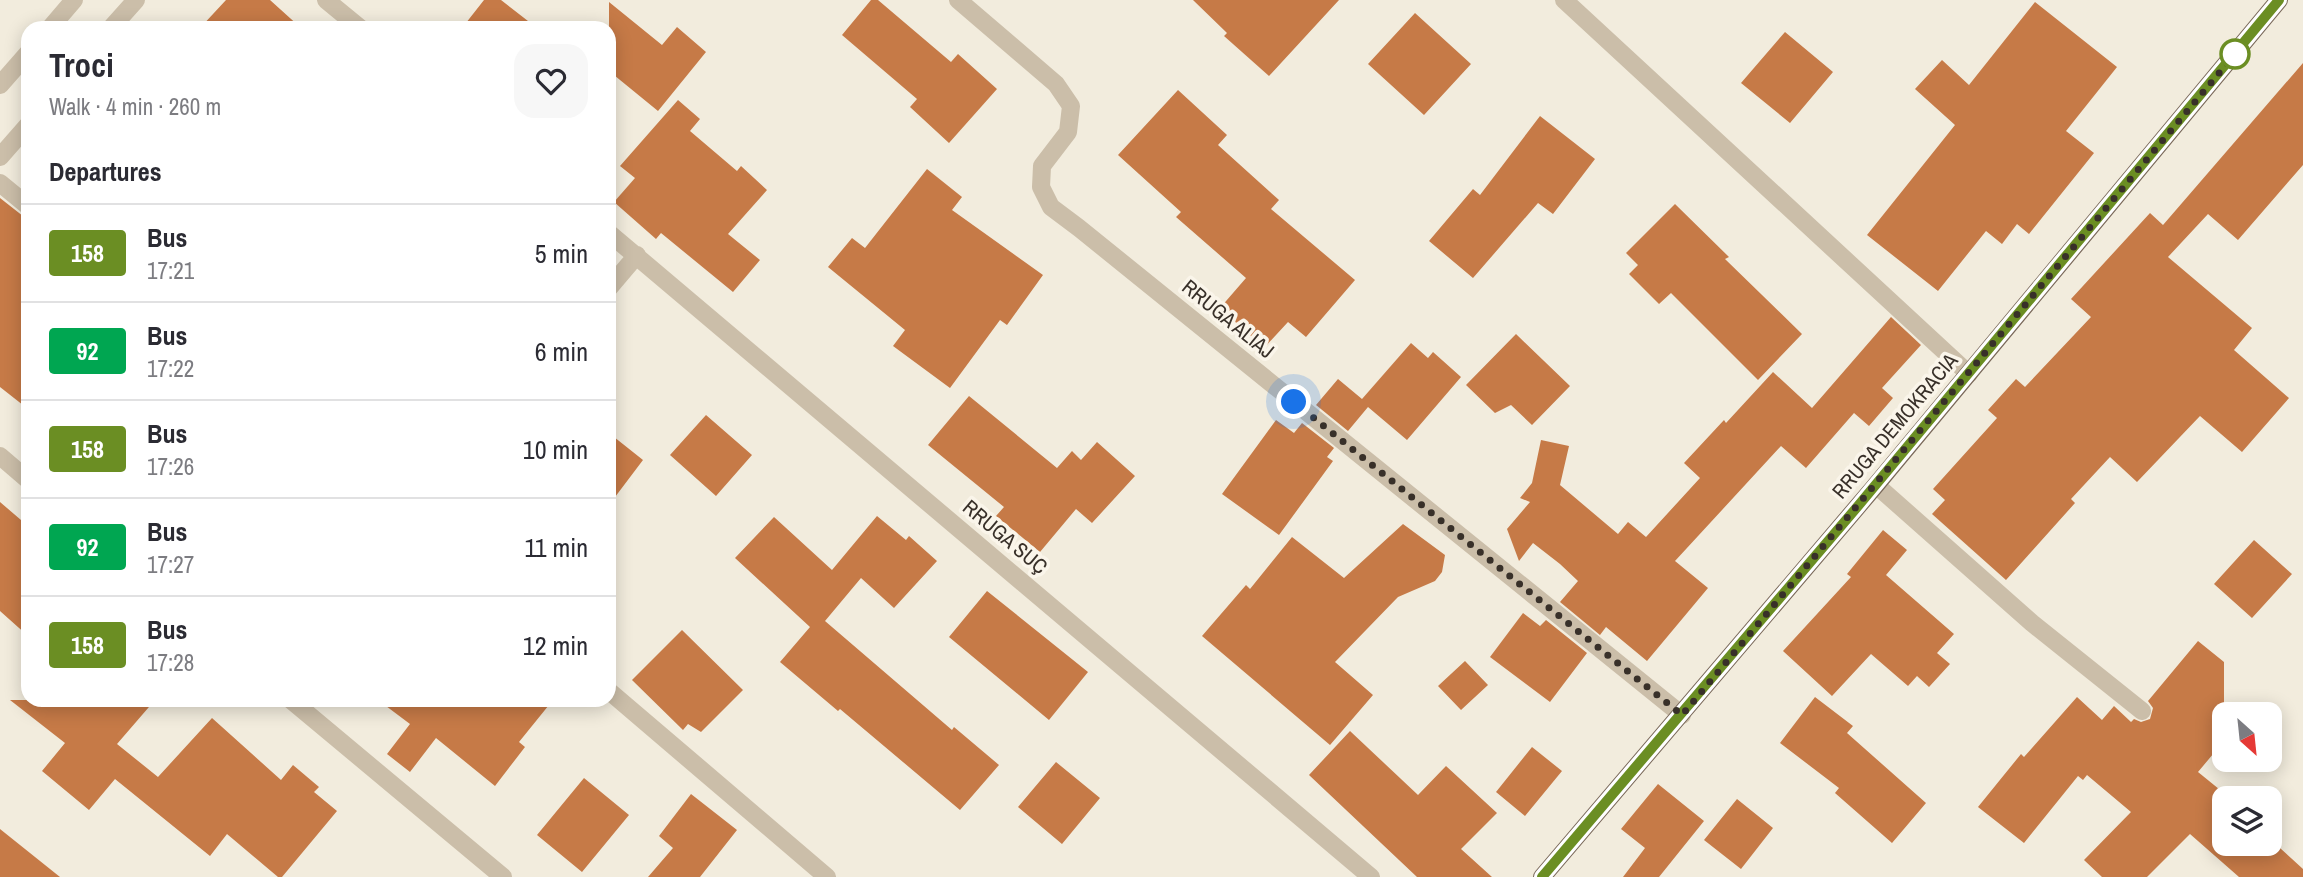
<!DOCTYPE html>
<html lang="en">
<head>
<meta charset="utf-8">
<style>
  :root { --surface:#fff; --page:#f7f7f7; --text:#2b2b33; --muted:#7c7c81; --line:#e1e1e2 }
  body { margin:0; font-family:"Archivo Narrow",sans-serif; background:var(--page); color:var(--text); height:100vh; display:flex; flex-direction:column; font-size:26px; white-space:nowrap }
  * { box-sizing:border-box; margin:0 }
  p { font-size:23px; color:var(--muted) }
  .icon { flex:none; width:38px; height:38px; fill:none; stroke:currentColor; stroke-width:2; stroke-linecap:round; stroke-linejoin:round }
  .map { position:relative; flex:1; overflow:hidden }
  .panel { position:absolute; left:21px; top:21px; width:595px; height:686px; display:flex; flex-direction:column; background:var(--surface); border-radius:21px; box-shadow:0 4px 18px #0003 }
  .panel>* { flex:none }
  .badge { padding:0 14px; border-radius:5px; font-size:24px; line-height:46px }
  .needle { width:46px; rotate:153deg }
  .controls { position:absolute; left:2212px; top:702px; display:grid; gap:14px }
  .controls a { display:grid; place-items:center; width:70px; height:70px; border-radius:14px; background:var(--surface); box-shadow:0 4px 18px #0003; font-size:35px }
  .you { position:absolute; width:35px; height:35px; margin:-18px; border:5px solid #fff; border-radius:50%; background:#1a73e8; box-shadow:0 0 0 10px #1a73e833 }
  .map>.badge { position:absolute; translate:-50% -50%; box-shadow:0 0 0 4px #fff }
  h2 { padding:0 28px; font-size:26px; line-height:63px }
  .round { display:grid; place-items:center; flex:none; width:74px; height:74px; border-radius:21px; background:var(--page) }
  .summary { display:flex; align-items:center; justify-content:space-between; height:119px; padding:0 28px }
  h1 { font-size:33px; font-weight:700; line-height:52px }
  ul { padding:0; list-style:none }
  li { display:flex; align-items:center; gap:21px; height:98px; padding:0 28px; border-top:2px solid var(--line) }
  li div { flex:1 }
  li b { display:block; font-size:26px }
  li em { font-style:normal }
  li .badge { min-width:77px; font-weight:700; text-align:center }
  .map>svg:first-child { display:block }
  .building { fill:#c67a47 }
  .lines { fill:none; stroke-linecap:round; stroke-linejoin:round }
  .minor { stroke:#cbbea9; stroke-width:18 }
  .major { stroke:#7a695a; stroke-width:18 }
  .line-casing { stroke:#fff; stroke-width:16 }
  .line { stroke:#6b8e23; stroke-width:10 }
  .walk { stroke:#383029; stroke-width:7; stroke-dasharray:0 12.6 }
  .stop-dot { fill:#fff; stroke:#6b8e23; stroke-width:3.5 }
  .labels { text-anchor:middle; stroke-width:7; stroke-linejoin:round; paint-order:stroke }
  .street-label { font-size:21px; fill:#383029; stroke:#faf5ea }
</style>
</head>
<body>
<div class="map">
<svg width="2303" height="877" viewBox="0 0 2303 877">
  <rect width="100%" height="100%" fill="#f2ecdd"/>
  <!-- building -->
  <path class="building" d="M 226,0 L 270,0 L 301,28 L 200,28 Z
    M 484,0 L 501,0 L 537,28 L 462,28 Z
    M 871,0 L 878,0 L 951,62 L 958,54 L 997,89 L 949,143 L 910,107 L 917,99 L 842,35 Z
    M 1193,0 L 1339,0 L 1269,76 L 1224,36 L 1227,33 Z
    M 609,2 L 662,45 L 677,27 L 706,52 L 658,111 L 609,71 Z
    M 2035,2 L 2117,67 L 2066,131 L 2094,153 L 2029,234 L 2017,224 L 2002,244 L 1986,231 L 1938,291 L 1867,235 L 1955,125 L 1915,89 L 1942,60 L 1969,85 Z
    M 1415,13 L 1471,64 L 1424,115 L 1368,64 Z
    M 1785,32 L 1833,72 L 1790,123 L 1741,83 Z
    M 2303,63 L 2303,165 L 2238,240 L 2208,214 L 2168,257 L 2252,328 L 2234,350 L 2289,398 L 2242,452 L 2200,416 L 2137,482 L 2110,457 L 2071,499 L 2075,503 L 2006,580 L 1932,514 L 1945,500 L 1933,489 L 1997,418 L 1988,410 L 2016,379 L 2025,387 L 2091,317 L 2071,299 L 2150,213 L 2163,225 Z
    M 1178,90 L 1227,135 L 1218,145 L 1279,200 L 1271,209 L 1355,280 L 1306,337 L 1288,322 L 1264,348 L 1220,308 L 1246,278 L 1176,217 L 1181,212 L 1118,155 Z
    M 678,100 L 700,119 L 690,131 L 737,171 L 741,166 L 767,190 L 728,234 L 760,260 L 733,292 L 661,233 L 656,239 L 614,202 L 635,178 L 620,166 Z
    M 1540,116 L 1595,159 L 1553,214 L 1538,203 L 1473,278 L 1429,241 L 1473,189 L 1480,195 Z
    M 927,169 L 962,197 L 952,210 L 1043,275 L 1007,325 L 1000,320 L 950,388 L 893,346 L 905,330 L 828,267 L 852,238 L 865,248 Z
    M 0,198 L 28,220 L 28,409 L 0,387 Z
    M 1675,204 L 1729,257 L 1725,259 L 1802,334 L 1758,380 L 1671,293 L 1659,304 L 1629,274 L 1638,265 L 1626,253 Z
    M 1891,317 L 1921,345 L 1882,388 L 1893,398 L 1869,426 L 1854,413 L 1806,468 L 1781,446 L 1675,561 L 1708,588 L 1647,661 L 1606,627 L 1600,635 L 1560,602 L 1578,581 L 1560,564 L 1533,543 L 1519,561 L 1507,529 L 1530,502 L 1520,498 L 1532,483 L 1541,440 L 1569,446 L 1560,485 L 1618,534 L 1628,522 L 1646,537 L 1700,478 L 1684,463 L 1724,420 L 1726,423 L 1773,372 L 1812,408 Z
    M 1516,334 L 1570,386 L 1532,425 L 1511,405 L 1495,413 L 1466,385 Z
    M 1411,343 L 1428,358 L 1433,352 L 1461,377 L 1407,440 L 1368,407 L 1348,431 L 1316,405 L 1338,379 L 1362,399 Z
    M 969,396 L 1057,468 L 1072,451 L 1081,460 L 1097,442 L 1135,476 L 1092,523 L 1076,509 L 1040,552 L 996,516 L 1004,507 L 928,445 Z
    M 706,415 L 752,455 L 716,496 L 670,455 Z
    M 1276,420 L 1294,433 L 1302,423 L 1334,448 L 1327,457 L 1333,461 L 1279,535 L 1222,494 Z
    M 609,433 L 643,460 L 609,505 Z
    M 0,502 L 28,526 L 28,636 L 0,611 Z
    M 877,516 L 906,540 L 909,536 L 937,561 L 894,608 L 861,578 L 825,621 L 952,730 L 954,727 L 999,765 L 960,810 L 840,709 L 838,711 L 780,662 L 810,627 L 735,558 L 774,517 L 832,570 Z
    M 1403,524 L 1445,555 L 1442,572 L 1435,581 L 1398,597 L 1335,662 L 1373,695 L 1330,745 L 1202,636 L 1246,585 L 1250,589 L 1292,537 L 1344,578 Z
    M 1883,530 L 1907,550 L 1886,575 L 1954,634 L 1937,653 L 1950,664 L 1929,687 L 1917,676 L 1908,686 L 1871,654 L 1832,696 L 1783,651 L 1851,577 L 1847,574 Z
    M 2254,540 L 2292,574 L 2252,618 L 2214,584 Z
    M 987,591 L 1088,672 L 1049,720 L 949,637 Z
    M 1523,613 L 1540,626 L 1546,620 L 1587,653 L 1550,702 L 1490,657 Z
    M 682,630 L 743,690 L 701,732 L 688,724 L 683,730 L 632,680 Z
    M 2198,641 L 2224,662 L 2224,741 L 2198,772 L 2230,798 L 2223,798 L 2224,844 L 2270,844 L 2270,839 L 2303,869 L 2303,877 L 2239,877 L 2190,834 L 2147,877 L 2102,877 L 2084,860 L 2131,812 L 2087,775 L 2083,780 L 2078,776 L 2024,843 L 1978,807 L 2021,754 L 2024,757 L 2077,697 L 2102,720 L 2114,706 L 2131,722 L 2134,719 L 2141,722 L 2150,719 L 2153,708 L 2148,701 Z
    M 1465,661 L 1488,685 L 1461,710 L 1438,686 Z
    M 1815,697 L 1853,726 L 1847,733 L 1926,803 L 1892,843 L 1835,793 L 1839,788 L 1780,743 Z
    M 10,700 L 155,700 L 117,744 L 158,777 L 212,718 L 281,780 L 293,765 L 319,787 L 314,792 L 337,811 L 282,877 L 278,877 L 227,834 L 210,856 L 115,779 L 89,810 L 42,771 L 65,743 Z
    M 378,700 L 553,700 L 519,742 L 525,747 L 495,786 L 436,738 L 410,772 L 387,754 L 410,724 Z
    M 1350,731 L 1418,795 L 1446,766 L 1497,813 L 1461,849 L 1492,877 L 1417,877 L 1309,775 Z
    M 1532,747 L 1562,771 L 1525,816 L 1496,792 Z
    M 1056,762 L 1100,798 L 1062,844 L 1018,807 Z
    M 584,778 L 629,815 L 582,872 L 537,835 Z
    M 1658,784 L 1704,821 L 1659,877 L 1623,877 L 1645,848 L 1621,829 Z
    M 691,794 L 737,830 L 700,877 L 648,877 L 673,848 L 659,836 Z
    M 1737,799 L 1773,828 L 1741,869 L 1704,840 Z
    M 0,829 L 60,877 L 0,877 Z"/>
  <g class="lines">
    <!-- minor -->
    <path class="minor" d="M 326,0 L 360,28
      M 958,0 L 1056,84 L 1071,106 L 1068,132 L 1042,166 L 1041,187 L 1051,207 L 1079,228 L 1682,715
      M 1564,0 L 1969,374
      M 50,28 L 74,0
      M 111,28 L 136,0
      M 0,85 L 28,53
      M 0,157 L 28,125
      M 0,183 L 28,206
      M 609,233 L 1371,877
      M 609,288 L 637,255
      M 0,456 L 28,480
      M 1876,485 L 2032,623 L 2142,711
      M 609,691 L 827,877
      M 291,700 L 503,877"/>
    <!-- major -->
    <path class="major" d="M 1542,877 L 1876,485 L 2279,0"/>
  </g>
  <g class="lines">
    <!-- line casing -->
    <g class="line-casing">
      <path id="line" d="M 1542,877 L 1858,506 L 2279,0"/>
    </g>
    <!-- line -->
    <use href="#line" class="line"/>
    <!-- walk -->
    <path class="walk" d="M 1294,402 L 1682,715 L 2235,54"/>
  </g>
  <!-- markers -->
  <circle class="stop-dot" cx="2235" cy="54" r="14"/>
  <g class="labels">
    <!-- street labels -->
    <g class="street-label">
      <text transform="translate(1228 319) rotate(39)" y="7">RRUGA ALIAJ</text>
      <text transform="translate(1895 426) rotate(-50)" y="7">RRUGA DEMOKRACIA</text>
      <text transform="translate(1005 537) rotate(40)" y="7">RRUGA SUÇ</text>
    </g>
  </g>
</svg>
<div class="controls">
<a><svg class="needle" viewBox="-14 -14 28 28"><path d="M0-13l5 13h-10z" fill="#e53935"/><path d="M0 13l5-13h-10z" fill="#7c7c81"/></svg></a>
<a><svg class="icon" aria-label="layers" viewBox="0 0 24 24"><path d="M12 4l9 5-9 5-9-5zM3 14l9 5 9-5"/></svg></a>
</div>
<div class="you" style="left:1294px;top:402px"></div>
<section class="panel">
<div class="summary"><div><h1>Troci</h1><p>Walk · 4 min · 260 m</p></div><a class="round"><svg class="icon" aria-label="heart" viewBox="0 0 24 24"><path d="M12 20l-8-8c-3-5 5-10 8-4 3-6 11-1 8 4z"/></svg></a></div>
<h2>Departures</h2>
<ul>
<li><span class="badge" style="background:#6b8e23;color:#fff">158</span><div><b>Bus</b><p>17:21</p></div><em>5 min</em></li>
<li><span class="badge" style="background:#00a651;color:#fff">92</span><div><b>Bus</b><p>17:22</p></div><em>6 min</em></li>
<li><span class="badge" style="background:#6b8e23;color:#fff">158</span><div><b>Bus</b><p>17:26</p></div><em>10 min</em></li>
<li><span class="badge" style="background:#00a651;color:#fff">92</span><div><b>Bus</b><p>17:27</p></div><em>11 min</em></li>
<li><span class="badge" style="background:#6b8e23;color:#fff">158</span><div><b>Bus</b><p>17:28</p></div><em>12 min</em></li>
</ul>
</section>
</div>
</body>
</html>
